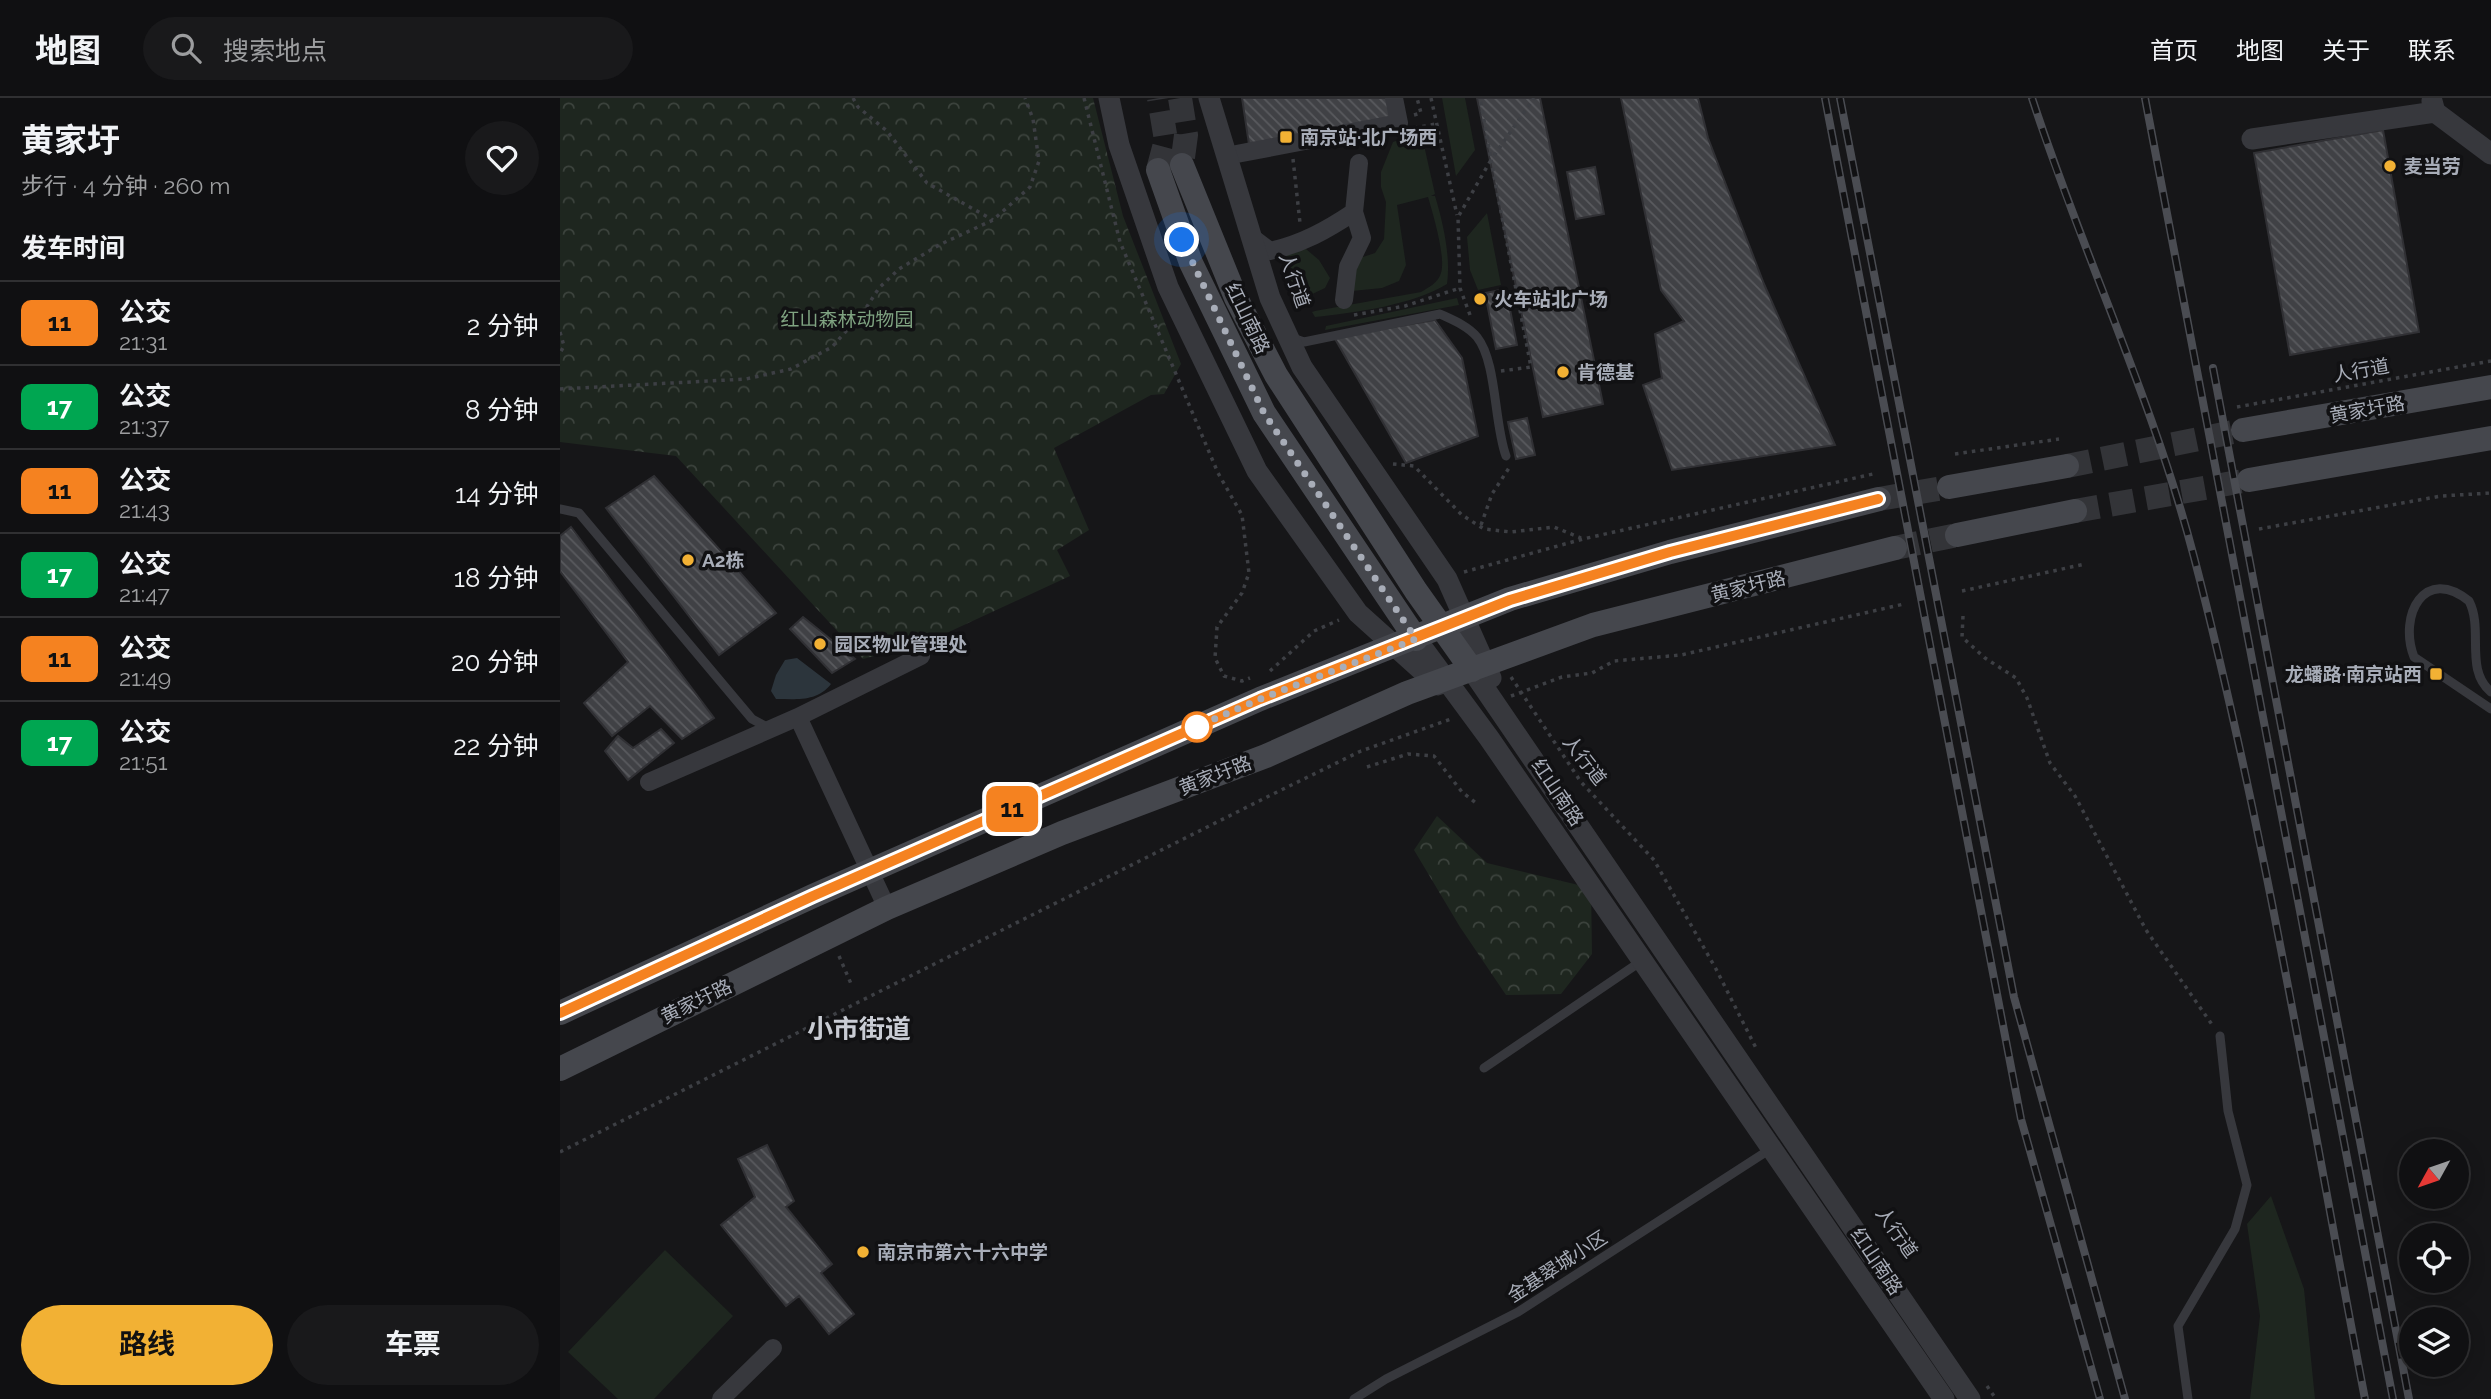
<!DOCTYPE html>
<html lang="zh">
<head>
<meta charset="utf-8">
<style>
  :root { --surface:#101012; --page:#19191b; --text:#f1f3f6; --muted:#9c9d9f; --line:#303032; --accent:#f2b134 }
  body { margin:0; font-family:Raleway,"Noto Sans SC",sans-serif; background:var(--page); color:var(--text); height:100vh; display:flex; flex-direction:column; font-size:26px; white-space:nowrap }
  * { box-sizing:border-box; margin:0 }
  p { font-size:23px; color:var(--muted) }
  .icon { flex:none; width:38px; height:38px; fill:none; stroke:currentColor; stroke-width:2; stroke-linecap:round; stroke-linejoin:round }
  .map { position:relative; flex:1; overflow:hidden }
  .sheet { display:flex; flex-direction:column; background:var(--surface); width:560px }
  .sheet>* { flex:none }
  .badge { padding:0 14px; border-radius:10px; font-size:24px; line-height:46px }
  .needle { width:46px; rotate:230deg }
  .controls { position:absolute; left:1839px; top:1041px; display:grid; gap:14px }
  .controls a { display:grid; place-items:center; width:70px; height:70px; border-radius:50%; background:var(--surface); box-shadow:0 4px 18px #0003,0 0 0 2px var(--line); font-size:35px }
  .you { position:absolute; width:35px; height:35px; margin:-18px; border:5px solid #fff; border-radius:50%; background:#1a73e8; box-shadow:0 0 0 10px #1a73e833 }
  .map>.badge { position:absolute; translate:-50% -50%; box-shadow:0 0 0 4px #fff }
  h2 { padding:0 21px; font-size:26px; line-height:63px }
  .round { display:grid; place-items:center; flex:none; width:74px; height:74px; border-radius:37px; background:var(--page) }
  .headline { display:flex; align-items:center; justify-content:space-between; height:119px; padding:0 21px }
  h1 { font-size:33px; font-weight:700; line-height:52px }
  .action { display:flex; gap:14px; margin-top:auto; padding:14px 21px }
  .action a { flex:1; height:80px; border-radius:42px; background:var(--accent); color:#111; font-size:28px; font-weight:700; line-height:80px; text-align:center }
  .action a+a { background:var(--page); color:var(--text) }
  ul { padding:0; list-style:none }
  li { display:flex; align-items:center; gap:21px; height:84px; padding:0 21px; border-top:2px solid var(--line) }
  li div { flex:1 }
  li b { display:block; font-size:26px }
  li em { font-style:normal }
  li .badge { min-width:77px; font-weight:700; text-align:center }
  header { display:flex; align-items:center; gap:42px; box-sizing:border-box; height:98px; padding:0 35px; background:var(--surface); border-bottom:2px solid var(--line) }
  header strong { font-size:33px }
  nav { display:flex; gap:38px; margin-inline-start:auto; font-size:24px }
  .search { width:490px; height:63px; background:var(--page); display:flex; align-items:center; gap:18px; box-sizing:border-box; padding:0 24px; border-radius:38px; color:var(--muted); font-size:26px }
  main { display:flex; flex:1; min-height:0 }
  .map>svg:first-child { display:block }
  .green { fill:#1e261f }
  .forest { fill:url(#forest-crowns) }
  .water { fill:#2c353c }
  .building { fill:url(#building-back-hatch); stroke:#303034; stroke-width:2 }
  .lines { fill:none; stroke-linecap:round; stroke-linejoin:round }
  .secondary-tunnel { stroke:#333438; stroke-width:24; stroke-dasharray:24 12; stroke-linecap:butt }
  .path { stroke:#3d3f44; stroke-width:3.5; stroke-dasharray:3.5 5; stroke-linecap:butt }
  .service { stroke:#37383d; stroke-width:9 }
  .minor { stroke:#37383d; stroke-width:18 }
  .tertiary { stroke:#37383d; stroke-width:21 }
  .secondary { stroke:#45474d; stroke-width:24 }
  .rail-casing { stroke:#4a4c52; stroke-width:8 }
  .rail { stroke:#111113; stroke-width:5; stroke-dasharray:16; stroke-linecap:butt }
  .line-casing { stroke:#fff; stroke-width:16 }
  .line { stroke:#f58220; stroke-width:10 }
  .walk { stroke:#a8adb8; stroke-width:7; stroke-dasharray:0 12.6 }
  .poi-dot { fill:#f2b134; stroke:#111113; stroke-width:2.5 }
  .stop-dot { fill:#fff; stroke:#f58220; stroke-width:3.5 }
  .labels { text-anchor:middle; stroke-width:7; stroke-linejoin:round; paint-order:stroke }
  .poi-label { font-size:19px; font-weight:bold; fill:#a8adb8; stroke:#111113; text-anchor:start }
  .street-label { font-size:19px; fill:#a8adb8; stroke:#111113 }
  .park-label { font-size:19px; fill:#7fa381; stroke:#111113 }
  .district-label { font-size:26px; font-weight:bold; fill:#c9ccd4; stroke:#111113 }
</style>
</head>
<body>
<header>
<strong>地图</strong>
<div class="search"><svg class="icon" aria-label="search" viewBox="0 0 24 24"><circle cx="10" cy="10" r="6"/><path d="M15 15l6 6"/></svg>搜索地点</div>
<nav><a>首页</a><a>地图</a><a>关于</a><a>联系</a></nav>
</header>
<main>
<section class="sheet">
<div class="headline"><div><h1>黄家圩</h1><p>步行 · 4 分钟 · 260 m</p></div><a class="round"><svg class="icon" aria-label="heart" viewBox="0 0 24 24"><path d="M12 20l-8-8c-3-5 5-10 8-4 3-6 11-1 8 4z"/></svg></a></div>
<h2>发车时间</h2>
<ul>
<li><span class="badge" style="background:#f58220;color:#111">11</span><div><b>公交</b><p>21:31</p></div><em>2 分钟</em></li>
<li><span class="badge" style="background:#00a651;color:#fff">17</span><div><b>公交</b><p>21:37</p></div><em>8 分钟</em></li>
<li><span class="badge" style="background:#f58220;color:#111">11</span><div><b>公交</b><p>21:43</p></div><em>14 分钟</em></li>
<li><span class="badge" style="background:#00a651;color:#fff">17</span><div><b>公交</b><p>21:47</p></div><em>18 分钟</em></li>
<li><span class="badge" style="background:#f58220;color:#111">11</span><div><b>公交</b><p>21:49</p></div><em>20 分钟</em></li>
<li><span class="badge" style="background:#00a651;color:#fff">17</span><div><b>公交</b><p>21:51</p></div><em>22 分钟</em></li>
</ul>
<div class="action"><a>路线</a><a>车票</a></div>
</section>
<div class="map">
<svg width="1931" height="1301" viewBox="0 0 1931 1301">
  <defs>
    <pattern id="forest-crowns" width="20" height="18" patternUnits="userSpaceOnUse" patternTransform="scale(1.75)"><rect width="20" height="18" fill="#1e261f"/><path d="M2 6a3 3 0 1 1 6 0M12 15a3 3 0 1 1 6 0" fill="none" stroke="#3c433d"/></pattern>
    <pattern id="building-back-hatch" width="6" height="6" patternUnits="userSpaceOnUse" patternTransform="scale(1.75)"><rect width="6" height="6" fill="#404145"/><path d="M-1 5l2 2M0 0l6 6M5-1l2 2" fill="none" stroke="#595a5e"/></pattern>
  </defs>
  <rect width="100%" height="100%" fill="#161618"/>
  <!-- green -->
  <path class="green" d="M 882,0 L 905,0 L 915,52 L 896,78 Z
    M 861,34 L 875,96 L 871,98 L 875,98 C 883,124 891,159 887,186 C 853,207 794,215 755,219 L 752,214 L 755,213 L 861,194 C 869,189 878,185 881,175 C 886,159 873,116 868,99 L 837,107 L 846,167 L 839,183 L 822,190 L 792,193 L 794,173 L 800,160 L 815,155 L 824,141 L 826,104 L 821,89 L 821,74 L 833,44 Z
    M 927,115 L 941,187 L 918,192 L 910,172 L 907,139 Z
    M 746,151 L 759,162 L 770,180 L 765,190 L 746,199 L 729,191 L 722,162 L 725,153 Z
    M 897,200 L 899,207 L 765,232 L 766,228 Z
    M 1711,1098 L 1744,1191 L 1755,1301 L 1690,1301 L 1700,1218 L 1687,1126 Z
    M 105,1152 L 173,1218 L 94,1301 L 58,1301 L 8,1254 Z"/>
  <!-- forest -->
  <path class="forest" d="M 0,0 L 533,0 L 563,118 L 621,266 L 604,296 L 591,297 L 494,350 L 529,432 L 497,452 L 510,478 L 365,545 L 303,561 L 116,358 L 0,344 Z
    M 877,718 L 927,765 L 1031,790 L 1032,856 L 1001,896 L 946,897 L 900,829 L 854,752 Z"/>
  <!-- water -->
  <path class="water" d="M 237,560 L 271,586 C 257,604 237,601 216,601 L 211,593 L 216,577 L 225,562 Z"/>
  <!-- building -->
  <path class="building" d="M 682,0 L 834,0 L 839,25 L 690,53 Z
    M 917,0 L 980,0 L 1043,306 L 983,319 Z
    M 1061,0 L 1138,0 L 1148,40 L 1204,186 L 1275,347 L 1112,372 L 1083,287 L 1102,280 L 1095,236 L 1124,223 L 1101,192 Z
    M 1823,32 L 1859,234 L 1730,257 L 1694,55 Z
    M 1035,69 L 1044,116 L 1016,121 L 1007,74 Z
    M 946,191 L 957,247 L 936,251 L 925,195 Z
    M 875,222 L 902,260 L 918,338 L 846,365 L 774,239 Z
    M 967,320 L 975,357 L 956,361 L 948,324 Z
    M 94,378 L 216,515 L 159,557 L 46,410 Z
    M 11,429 L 154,620 L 122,641 L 90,608 L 52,638 L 24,605 L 68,564 L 0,473 L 0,438 Z
    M 243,519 L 295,561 L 272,575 L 230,531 Z
    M 101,631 L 114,645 L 68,682 L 45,653 L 58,638 L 73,650 Z
    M 207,1047 L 234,1103 L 226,1109 L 272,1166 L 261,1175 L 294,1216 L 269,1236 L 239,1198 L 226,1208 L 161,1127 L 195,1099 L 178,1061 Z"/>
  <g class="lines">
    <!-- secondary-tunnel -->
    <path class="secondary-tunnel" d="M 620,0 L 626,37 L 622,67
      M 598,72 L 606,42 L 599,0
      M 1507,368 L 1683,332
      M 1319,401 L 1389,389
      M 1515,413 L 1689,382
      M 1335,450 L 1397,437"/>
    <!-- path -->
    <path class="path" d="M 293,0 L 298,9 L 327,33 L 367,85 L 433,122
      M 524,0 L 560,144 L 658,375 L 682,417 L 689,475 L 682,495 L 657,529 L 655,560 L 664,578 L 682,583 L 690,580
      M 871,0 L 897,117
      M 854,17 L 861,15 L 857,0
      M 854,30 L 876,26
      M 733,61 L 740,125
      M 794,217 L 845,208 L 900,190
      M 910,217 L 900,190 L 898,119 L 931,62 L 920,0
      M 0,234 L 4,248 L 0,255
      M 941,273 L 971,269 L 931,62 L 974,0
      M 0,291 L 186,281 L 231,271 L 272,249 L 304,213 L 319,190 L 339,171 L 379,147 L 433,122 L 470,89 L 479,63 L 473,21 L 465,0
      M 1677,309 L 1931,263
      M 1395,356 L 1499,341
      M 833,366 L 854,368 L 902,417 L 924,431 L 951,434 L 994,429 L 1021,440
      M 921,427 L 932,396 L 949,370
      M 1699,431 L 1881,398 L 1931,395
      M 904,474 L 1023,441 L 1313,376
      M 1402,493 L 1525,466
      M 1403,518 L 1402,539 L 1425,560 L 1456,580 L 1467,600 L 1490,665 L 1515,698 L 1586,832 L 1653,928
      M 710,573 L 754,533 L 779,522
      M 951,579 L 1021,684 L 1094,762 L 1156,871 L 1196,950
      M 951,598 L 1002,579 L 1032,575 L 1054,563 L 1121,557 L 1344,506
      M 807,669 L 848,656 L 874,658 L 902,694 L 916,705
      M 279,858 L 292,888
      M 0,1054 L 709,698 L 801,653 L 891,621
      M 1427,1288 L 1436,1301"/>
    <!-- service -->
    <path class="service" d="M 730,239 L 744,244 L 880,216 C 893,222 908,228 917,239 C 937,264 934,326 946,358
      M 0,411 L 19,415 L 192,621 L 207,629
      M 1931,594 C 1904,571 1924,532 1909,503 C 1865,467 1838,517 1854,559 L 1931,611
      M 924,970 L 1080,864
      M 794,1301 L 826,1281 L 958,1214 L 1212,1050
      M 1628,1301 L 1618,1228 L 1675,1131 L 1687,1087 L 1668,1013 L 1660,938"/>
    <!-- minor -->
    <path class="minor" d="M 666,58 L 839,25 L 834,0
      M 690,138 L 710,153 C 742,146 767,132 794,114 L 799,65
      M 784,202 L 788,169 L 802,140 L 794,114
      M 89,684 L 238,619
      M 327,810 L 238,619 L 361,558
      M 161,1301 L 213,1250"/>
    <!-- tertiary -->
    <path class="tertiary" d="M 549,0 L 559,47 L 608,189 L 697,373 L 798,515 L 878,587
      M 649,0 L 710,200 L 742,269 L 887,481 L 931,580
      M 1872,3 L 1875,14 L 1931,56
      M 1692,41 L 1875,14
      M 856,541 L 929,640 L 1384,1301
      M 912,572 L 1410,1301"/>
    <!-- secondary -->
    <path class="secondary" d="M 622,67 L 676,200 L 716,277 L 856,493 L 912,572
      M 598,72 L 631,165 L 704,315 L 856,541
      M 1683,332 L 1931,289
      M 1689,382 L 1931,340
      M 1389,389 L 1507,368
      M 1397,437 L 1515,413
      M 0,915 L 253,798 L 700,601 L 950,501 L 1110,454 L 1319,401
      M 0,971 L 327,810 L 502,735 L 706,658 L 847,595 L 1033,527 L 1335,450"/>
    <!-- rail casing -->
    <g class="rail-casing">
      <path id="rail" d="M 1265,0 L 1461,1021 L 1540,1301
        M 1280,0 L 1454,899 L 1565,1301
        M 1472,0 C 1522,154 1593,302 1634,459 C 1706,736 1751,1020 1805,1301
        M 1585,0 L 1833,1301
        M 1653,270 L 1849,1301"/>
    </g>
    <!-- rail -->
    <use href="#rail" class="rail"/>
  </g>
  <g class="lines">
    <!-- line casing -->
    <g class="line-casing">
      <path id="line" d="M 0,915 L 253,798 L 700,601 L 950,502 L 1110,454 L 1318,401"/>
    </g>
    <!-- line -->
    <use href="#line" class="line"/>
    <!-- walk -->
    <path class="walk" d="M 622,142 L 704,315 L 856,541 L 700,601 L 627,633 L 637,629"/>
  </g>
  <!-- markers -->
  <g class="poi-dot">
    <rect x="719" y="32" width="14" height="14" rx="3.5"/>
    <circle cx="1830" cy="68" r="7"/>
    <circle cx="920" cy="201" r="7"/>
    <circle cx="1003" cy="274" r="7"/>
    <circle cx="128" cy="462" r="7"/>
    <circle cx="260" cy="546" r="7"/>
    <rect x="1869" y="569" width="14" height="14" rx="3.5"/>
    <circle cx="303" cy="1154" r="7"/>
  </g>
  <circle class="stop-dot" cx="637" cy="629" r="14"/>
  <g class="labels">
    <!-- poi labels -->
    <g class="poi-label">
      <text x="740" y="46">南京站·北广场西</text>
      <text x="1844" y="75">麦当劳</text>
      <text x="934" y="208">火车站北广场</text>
      <text x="1017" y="281">肯德基</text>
      <text x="142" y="469">A2栋</text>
      <text x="274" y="553">园区物业管理处</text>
      <text x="1862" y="583" text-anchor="end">龙蟠路·南京站西</text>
      <text x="317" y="1161">南京市第六十六中学</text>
    </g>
    <!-- street labels -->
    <g class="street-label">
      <text transform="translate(735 182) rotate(71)" y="7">人行道</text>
      <text transform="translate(688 220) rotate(64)" y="7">红山南路</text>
      <text transform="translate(1801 272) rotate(-10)" y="7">人行道</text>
      <text transform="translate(1807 311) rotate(-10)" y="7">黄家圩路</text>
      <text transform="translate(1188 488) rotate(-14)" y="7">黄家圩路</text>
      <text transform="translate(1025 662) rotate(52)" y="7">人行道</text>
      <text transform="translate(655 677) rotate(-21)" y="7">黄家圩路</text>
      <text transform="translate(998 694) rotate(56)" y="7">红山南路</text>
      <text transform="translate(136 903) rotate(-26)" y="7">黄家圩路</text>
      <text transform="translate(1337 1134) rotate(55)" y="7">人行道</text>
      <text transform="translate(1317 1163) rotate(56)" y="7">红山南路</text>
      <text transform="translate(997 1168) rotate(-33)" y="7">金基翠城小区</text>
    </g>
    <!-- park labels -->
    <g class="park-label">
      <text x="287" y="228">红山森林动物园</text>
    </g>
    <!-- district labels -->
    <g class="district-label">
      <text x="299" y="940">小市街道</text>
    </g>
  </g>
</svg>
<div class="controls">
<a><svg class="needle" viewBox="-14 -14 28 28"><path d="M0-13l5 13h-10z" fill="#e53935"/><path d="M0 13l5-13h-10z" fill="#9c9d9f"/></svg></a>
<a><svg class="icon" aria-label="locate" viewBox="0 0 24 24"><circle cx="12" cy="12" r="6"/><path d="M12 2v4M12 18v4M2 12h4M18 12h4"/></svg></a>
<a><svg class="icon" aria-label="layers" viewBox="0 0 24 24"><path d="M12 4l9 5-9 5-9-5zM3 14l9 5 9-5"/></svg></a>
</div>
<div class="you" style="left:622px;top:142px"></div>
<b class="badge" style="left:452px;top:711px;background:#f58220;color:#111">11</b>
</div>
</main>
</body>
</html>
